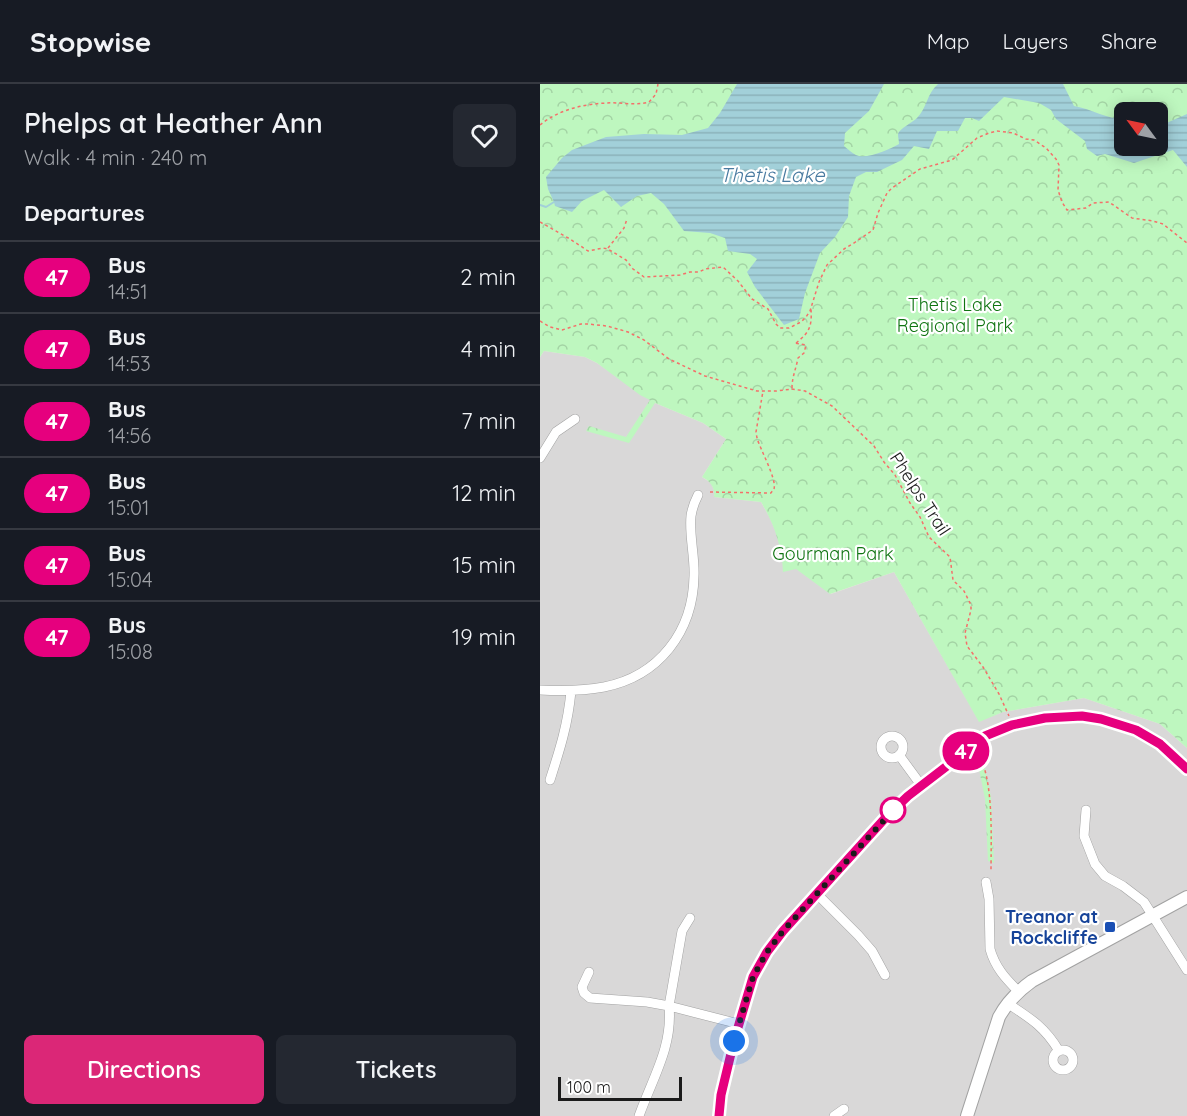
<!DOCTYPE html>
<html lang="en">
<head>
<meta charset="utf-8">
<style>
  :root { --surface:#171b24; --page:#242831; --text:#f1f3f6; --muted:#9ea1a6; --line:#363941; --accent:#db2777 }
  body { margin:0; font-family:Quicksand,sans-serif; background:var(--page); color:var(--text); height:100vh; display:flex; flex-direction:column; font-size:22px; white-space:nowrap }
  * { box-sizing:border-box; margin:0 }
  p { font-size:20px; color:var(--muted) }
  .icon { flex:none; width:33px; height:33px; fill:none; stroke:currentColor; stroke-width:2; stroke-linecap:round; stroke-linejoin:round }
  .map { position:relative; flex:1; overflow:hidden }
  .side { display:flex; flex-direction:column; background:var(--surface); width:540px }
  .side>* { flex:none }
  .badge { padding:0 12px; border-radius:20px; font-size:21px; line-height:39px }
  .needle { width:39px; rotate:303deg }
  .fabs { position:absolute; left:574px; top:18px; display:grid; gap:12px }
  .fabs a { display:grid; place-items:center; width:54px; height:54px; border-radius:9px; background:var(--surface); box-shadow:0 3px 15px #0003; font-size:30px }
  .scale { position:absolute; left:18px; bottom:15px; width:124px; box-sizing:border-box; padding-left:6px; border:3px solid #1b1b1b; border-top:0; font-size:16px; line-height:21px; white-space:nowrap; color:#1b1b1b; -webkit-text-stroke:4px #fff; paint-order:stroke }
  .you { position:absolute; width:30px; height:30px; margin:-15px; border:4px solid #fff; border-radius:50%; background:#1a73e8; box-shadow:0 0 0 9px #1a73e833 }
  .map>.badge { position:absolute; translate:-50% -50%; box-shadow:0 0 0 3px #fff }
  h2 { padding:0 24px; font-size:22px; line-height:54px }
  .round { display:grid; place-items:center; flex:none; width:63px; height:63px; border-radius:9px; background:var(--page) }
  .head { display:flex; align-items:center; justify-content:space-between; height:102px; padding:0 24px }
  h1 { font-size:28px; font-weight:600; line-height:45px }
  .action { display:flex; gap:12px; margin-top:auto; padding:12px 24px }
  .action a { flex:1; height:69px; border-radius:9px; background:var(--accent); color:#fff; font-size:24px; font-weight:600; line-height:69px; text-align:center }
  .action a+a { background:var(--page); color:var(--text) }
  ul { padding:0; list-style:none }
  li { display:flex; align-items:center; gap:18px; height:72px; padding:0 24px; border-top:2px solid var(--line) }
  li div { flex:1 }
  li b { display:block; font-size:22px }
  li em { font-style:normal }
  li .badge { min-width:66px; font-weight:700; text-align:center }
  header { display:flex; align-items:center; gap:36px; box-sizing:border-box; height:84px; padding:0 30px; background:var(--surface); border-bottom:2px solid var(--line) }
  header strong { font-size:28px }
  nav { display:flex; gap:33px; margin-inline-start:auto; font-size:21px }
  main { display:flex; flex:1; min-height:0 }
  .map>svg:first-child { display:block }
  .residential { fill:#d9d8d8 }
  .park { fill:url(#park-crowns); fill-rule:evenodd }
  .water { fill:url(#water-rules) }
  .lines { fill:none; stroke-linecap:round; stroke-linejoin:round }
  .stream { stroke:#a2d0d9; stroke-width:2 }
  .minor-casing { stroke:#a2a2a2; stroke-width:10 }
  .tertiary-casing { stroke:#a2a2a2; stroke-width:14 }
  .path { stroke:#f4706a; stroke-width:1.5; stroke-dasharray:3 3; stroke-linecap:butt }
  .minor { stroke:#fff; stroke-width:9 }
  .tertiary { stroke:#fff; stroke-width:12 }
  .line-casing { stroke:#fff; stroke-width:14 }
  .line { stroke:#e6007e; stroke-width:9 }
  .walk { stroke:#1b1b1b; stroke-width:6; stroke-dasharray:0 10.8 }
  .stop-dot { fill:#fff; stroke:#e6007e; stroke-width:3 }
  .transit-dot { fill:#1a4fb4; stroke:#fff; stroke-width:2 }
  .labels { text-anchor:middle; stroke-width:4.5; stroke-linejoin:round; paint-order:stroke }
  .park-label { font-size:18px; fill:#0f7411; stroke:#fff }
  .street-label { font-size:18px; fill:#1b1b1b; stroke:#fff }
  .transit-label { font-size:18px; font-weight:bold; fill:#164399; stroke:#fff; text-anchor:end }
  .water-label { font-size:20px; font-style:italic; fill:#497aa0; stroke:#fff }
</style>
</head>
<body>
<header>
<strong>Stopwise</strong>
<nav><a>Map</a><a>Layers</a><a>Share</a></nav>
</header>
<main>
<section class="side">
<div class="head"><div><h1>Phelps at Heather Ann</h1><p>Walk · 4 min · 240 m</p></div><a class="round"><svg class="icon" aria-label="heart" viewBox="0 0 24 24"><path d="M12 20l-8-8c-3-5 5-10 8-4 3-6 11-1 8 4z"/></svg></a></div>
<h2>Departures</h2>
<ul>
<li><span class="badge" style="background:#e6007e;color:#fff">47</span><div><b>Bus</b><p>14:51</p></div><em>2 min</em></li>
<li><span class="badge" style="background:#e6007e;color:#fff">47</span><div><b>Bus</b><p>14:53</p></div><em>4 min</em></li>
<li><span class="badge" style="background:#e6007e;color:#fff">47</span><div><b>Bus</b><p>14:56</p></div><em>7 min</em></li>
<li><span class="badge" style="background:#e6007e;color:#fff">47</span><div><b>Bus</b><p>15:01</p></div><em>12 min</em></li>
<li><span class="badge" style="background:#e6007e;color:#fff">47</span><div><b>Bus</b><p>15:04</p></div><em>15 min</em></li>
<li><span class="badge" style="background:#e6007e;color:#fff">47</span><div><b>Bus</b><p>15:08</p></div><em>19 min</em></li>
</ul>
<div class="action"><a>Directions</a><a>Tickets</a></div>
</section>
<div class="map">
<svg width="647" height="1032" viewBox="0 0 647 1032">
  <defs>
    <pattern id="park-crowns" width="20" height="18" patternUnits="userSpaceOnUse" patternTransform="scale(1.5)"><rect width="20" height="18" fill="#bef7bf"/><path d="M2 6a3 3 0 1 1 6 0M12 15a3 3 0 1 1 6 0" fill="none" stroke="#a3d3a4"/></pattern>
    <pattern id="water-rules" width="6" height="5" patternUnits="userSpaceOnUse" patternTransform="scale(1.5)"><rect width="6" height="5" fill="#a2d0d9"/><path d="M0 2.5h6" fill="none" stroke="#8bb2ba"/></pattern>
  </defs>
  <rect width="100%" height="100%" fill="#ede8e1"/>
  <!-- residential -->
  <path class="residential" d="M 4,267 L 45,273 L 57,279 L 115,319 L 163,339 L 186,355 L 162,393 L 171,399 L 174,406 L 174,413 L 221,418 L 230,434 L 238,453 L 242,472 L 256,484 L 291,510 L 354,488 L 439,637 L 463,628 L 544,614 L 620,640 L 647,664 L 647,1032 L 0,1032 L 0,273 Z"/>
  <!-- park -->
  <path class="park" d="M 0,0 L 647,0 L 647,664 L 620,640 L 544,614 L 463,628 L 439,638 L 354,488 L 290,510 L 256,485 L 243,488 C 242,462 234,440 221,418 L 174,413 C 175,403 170,397 162,393 L 186,355 L 163,339 L 115,319 L 89,359 L 46,347 L 49,342 L 86,353 L 110,316 L 100,311 L 57,279 L 45,273 L 4,267 L 0,273 ZM 585,28 L 618,28 L 618,62 L 585,62 Z
    M 441,666 L 451,713 L 454,779 L 448,777 L 445,715 L 436,670 Z"/>
  <!-- water -->
  <path class="water" d="M 197,0 L 344,0 L 329,27 L 305,49 L 304,62 C 308,65 312,69 316,71 C 326,76 350,65 359,60 C 359,57 358,53 358,50 C 359,45 373,38 377,34 C 387,24 387,9 398,0 L 523,0 L 534,22 C 552,25 566,35 585,35 L 585,62 L 618,62 L 618,38 L 622,41 L 647,30 L 647,83 L 633,66 L 594,79 L 565,70 L 557,72 L 547,65 L 545,57 L 516,35 L 511,26 L 499,19 L 464,13 L 439,37 L 432,34 L 425,34 L 418,47 L 397,47 L 389,65 L 374,62 L 362,76 L 337,88 L 326,88 L 316,93 L 309,112 L 308,133 L 295,153 L 280,169 L 265,209 L 259,235 L 244,241 L 215,203 L 207,188 L 217,175 L 210,170 L 188,167 L 185,154 L 170,149 L 144,147 L 124,120 L 111,109 L 97,112 L 81,123 L 64,106 L 42,117 L 32,128 L 15,122 L 14,118 L 8,105 L 6,93 L 22,74 L 32,66 L 66,53 L 104,50 L 142,51 L 168,44 L 180,29 Z"/>
  <g class="lines">
    <!-- stream -->
    <path class="stream" d="M 0,121 L 6,123 L 14,118"/>
    <!-- minor casing -->
    <g class="minor-casing">
      <path id="minor" d="M 0,374 L 16,348 L 35,335
        M 0,606 C 21,607 43,607 64,603 C 119,592 153,548 154,492 C 155,473 149,451 151,432 C 152,425 155,417 158,411
        M341 663a11 11 0 1 1 22 0a11 11 0 1 1-22 0Z
        M 359,671 L 381,701
        M 10,696 C 20,665 28,640 31,607
        M 546,726 L 544,752 L 555,780 L 565,792 L 583,802 L 604,818 L 647,886
        M 446,798 L 449,815 L 450,865 C 455,883 465,894 478,907
        M 277,810 L 318,851 L 332,867 L 345,891
        M 150,834 L 142,847 L 129,922 L 199,940
        M 49,888 L 42,903 L 44,909 L 50,914 L 107,918 L 129,922 C 133,963 112,995 99,1032
        M 467,919 C 490,934 505,943 519,967
        M513 976a10 10 0 1 1 20 0a10 10 0 1 1-20 0Z
        M 179,1032 L 181,1011 L 189,975 L 199,940 L 213,893 L 227,868 L 243,847 L 348,731 L 368,712 L 433,662 L 445,653 L 472,641 L 505,634 L 542,632 L 561,635 L 596,646 L 620,660 L 647,685
        M 294,1032 L 304,1025"/>
    </g>
    <!-- tertiary casing -->
    <g class="tertiary-casing">
      <path id="tertiary" d="M 427,1032 L 459,933 C 467,918 478,907 492,897 L 647,813"/>
    </g>
    <!-- path -->
    <path class="path" d="M 0,41 C 18,26 43,20 67,19 C 81,18 95,22 109,18 L 116,10 L 118,0
      M 0,138 L 30,155 L 48,167 L 63,164 L 68,165 L 86,176 L 93,185 L 104,193 L 140,191 L 150,188 L 159,188 L 165,185 L 183,183 L 198,197 L 212,215 L 228,225 L 236,240 L 240,244 L 249,244 L 261,238 L 266,233 L 270,227 L 279,198 L 287,181 L 304,165 L 314,159 L 333,146 L 338,129 L 347,109 L 352,104 L 380,85 L 412,76 L 437,54 L 449,49 L 457,47 L 473,49 L 486,55 L 494,56 L 506,64 L 516,75 L 519,81 L 518,106 L 522,118 L 527,126 L 546,124 L 553,119 L 569,118 L 592,134 L 613,137 L 623,140 L 647,159
      M 68,164 L 84,144 L 87,135
      M 0,237 L 10,243 L 22,246 L 41,240 L 48,240 L 67,242 L 88,248 L 104,256 L 129,275 L 165,292 L 217,307 L 236,307 L 252,305 L 265,307 L 292,322 L 334,362 L 344,378 L 355,391 L 370,419 L 380,433 L 389,453 L 410,473 L 413,496 L 424,507 L 431,521 L 431,526 L 425,549 L 427,562 L 443,583 L 459,610 L 469,632
      M 256,259 C 270,248 272,242 271,225
      M 252,304 C 252,293 256,285 258,274 L 264,269 L 266,261 L 255,259
      M 170,408 L 231,409 C 232,407 233,407 234,405 C 237,395 220,365 217,354 L 216,348 L 223,307
      M 438,670 C 454,694 451,756 451,786"/>
    <!-- minor -->
    <use href="#minor" class="minor"/>
    <!-- tertiary -->
    <use href="#tertiary" class="tertiary"/>
  </g>
  <g class="lines">
    <!-- line casing -->
    <g class="line-casing">
      <path id="line" d="M 179,1032 L 181,1011 L 194,957 L 213,893 L 227,868 L 243,847 L 348,731 L 368,712 L 433,662 L 445,652 L 472,641 L 505,634 L 542,632 L 561,635 L 596,646 L 620,660 L 647,685"/>
    </g>
    <!-- line -->
    <use href="#line" class="line"/>
    <!-- walk -->
    <path class="walk" d="M 194,957 L 213,893 L 227,868 L 243,847 L 358,721 L 353,726"/>
  </g>
  <!-- markers -->
  <circle class="stop-dot" cx="353" cy="726" r="12"/>
  <rect class="transit-dot" x="564" y="837" width="12" height="12" rx="3"/>
  <g class="labels">
    <!-- park labels -->
    <g class="park-label">
      <text x="415" y="227">Thetis Lake<tspan x="415" dy="21">Regional Park</tspan></text>
      <text x="293" y="476">Gourman Park</text>
    </g>
    <!-- street labels -->
    <g class="street-label">
      <text transform="translate(380 410) rotate(57)" y="6">Phelps Trail</text>
    </g>
    <!-- transit labels -->
    <g class="transit-label">
      <text x="558" y="839">Treanor at<tspan x="558" dy="21">Rockcliffe</tspan></text>
    </g>
    <!-- water labels -->
    <g class="water-label">
      <text x="232" y="98">Thetis Lake</text>
    </g>
  </g>
</svg>
<div class="fabs">
<a><svg class="needle" viewBox="-14 -14 28 28"><path d="M0-13l5 13h-10z" fill="#e53935"/><path d="M0 13l5-13h-10z" fill="#9ea1a6"/></svg></a>
</div>
<div class="scale">100 m</div>
<div class="you" style="left:194px;top:957px"></div>
<b class="badge" style="left:426px;top:667px;background:#e6007e;color:#fff">47</b>
</div>
</main>
</body>
</html>
